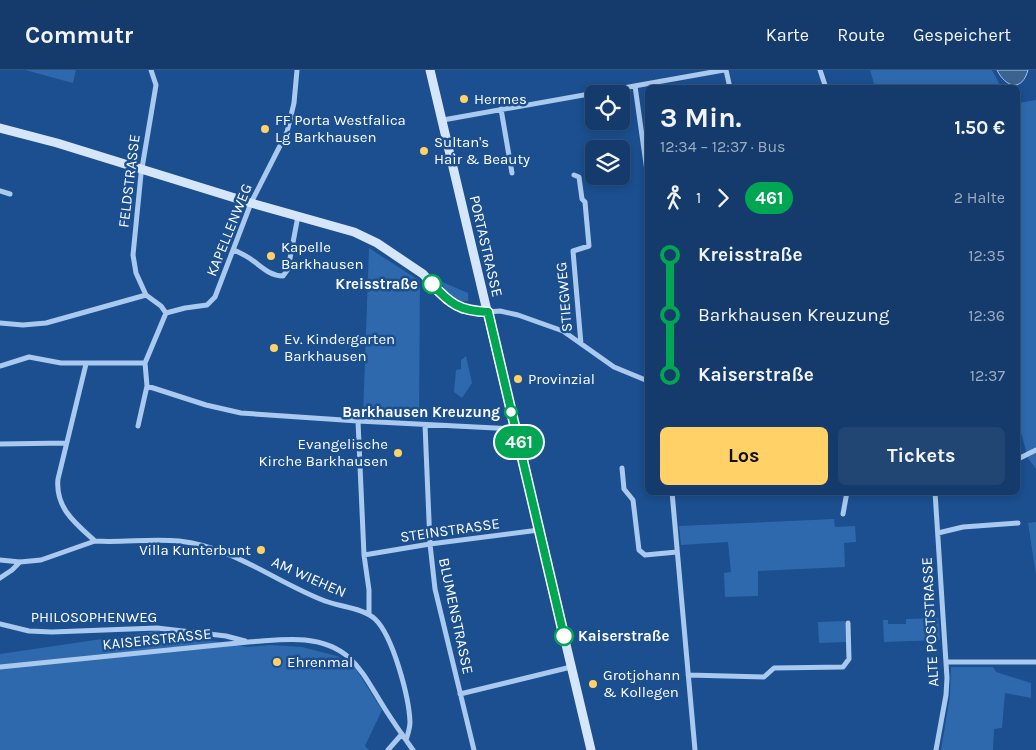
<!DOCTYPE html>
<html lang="de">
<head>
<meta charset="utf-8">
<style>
  :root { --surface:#143b6b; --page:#214673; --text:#f1f3f6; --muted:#9dadc1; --line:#33557e; --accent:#ffd166 }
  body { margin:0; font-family:Karla,sans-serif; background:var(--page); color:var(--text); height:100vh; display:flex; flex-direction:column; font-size:19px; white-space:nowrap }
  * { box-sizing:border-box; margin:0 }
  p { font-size:16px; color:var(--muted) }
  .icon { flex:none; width:28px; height:28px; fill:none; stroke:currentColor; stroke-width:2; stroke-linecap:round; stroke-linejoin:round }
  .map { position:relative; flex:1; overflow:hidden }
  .panel { position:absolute; left:645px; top:15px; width:375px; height:410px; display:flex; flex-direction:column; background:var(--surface); border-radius:8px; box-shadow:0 2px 8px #0003,0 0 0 1px var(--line) }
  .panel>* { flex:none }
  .badge { padding:0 10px; border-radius:16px; font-size:18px; line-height:32px }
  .buttons { position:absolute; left:585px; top:15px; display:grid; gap:10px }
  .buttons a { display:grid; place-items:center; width:45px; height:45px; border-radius:8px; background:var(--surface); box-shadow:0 2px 8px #0003,0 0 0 1px var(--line); font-size:25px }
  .map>.badge { position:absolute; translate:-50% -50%; box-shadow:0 0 0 2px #fff }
  .legs { display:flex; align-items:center; gap:8px; height:55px; padding:0 15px; font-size:16px }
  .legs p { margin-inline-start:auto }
  .head { display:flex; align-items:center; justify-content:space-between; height:85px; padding:0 15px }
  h1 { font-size:28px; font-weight:700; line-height:38px }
  .button { display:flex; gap:10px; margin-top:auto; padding:10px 15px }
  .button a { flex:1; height:58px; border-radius:8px; background:var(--accent); color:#111; font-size:20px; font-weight:700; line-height:58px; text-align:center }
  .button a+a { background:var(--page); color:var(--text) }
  ul { padding:0 15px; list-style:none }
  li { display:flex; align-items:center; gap:18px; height:60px; font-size:19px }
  li i { display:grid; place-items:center; width:8px; height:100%; margin:0 6px; background:currentColor }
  li i::after { content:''; width:12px; height:12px; margin:-6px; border:4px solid; border-radius:50%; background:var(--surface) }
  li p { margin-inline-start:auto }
  li:first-child i { background:linear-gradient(#0000 50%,currentColor 0) }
  li:last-child i { background:linear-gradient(currentColor 50%,#0000 0) }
  header { display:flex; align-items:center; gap:30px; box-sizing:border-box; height:70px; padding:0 25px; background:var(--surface); border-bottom:1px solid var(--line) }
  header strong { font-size:24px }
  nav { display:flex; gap:28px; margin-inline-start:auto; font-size:18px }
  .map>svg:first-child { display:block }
  .green { fill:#2e69ad }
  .water { fill:#3c6290; stroke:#9cc4f0 }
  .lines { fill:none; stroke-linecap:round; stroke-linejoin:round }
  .street { stroke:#a9c9ee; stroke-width:5 }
  .secondary { stroke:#d6e6fa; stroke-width:9 }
  .line-1-casing { stroke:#fff; stroke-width:11 }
  .line-1 { stroke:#00a651; stroke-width:8 }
  .poi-dot { fill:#ffd166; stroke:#1b4f8f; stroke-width:2 }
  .stop-1-dot { fill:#fff; stroke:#00a651; stroke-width:2.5 }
  .labels { text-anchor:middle; stroke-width:5; stroke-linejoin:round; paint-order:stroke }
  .poi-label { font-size:15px; fill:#fff; stroke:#1b4f8f; text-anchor:start }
  .street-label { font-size:15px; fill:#fff; stroke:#1b4f8f }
  .stop-label { font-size:15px; font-weight:bold; fill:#fff; stroke:#1b4f8f; text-anchor:end }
</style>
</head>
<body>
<header>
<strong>Commutr</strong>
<nav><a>Karte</a><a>Route</a><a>Gespeichert</a></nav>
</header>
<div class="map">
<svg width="1036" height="680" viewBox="0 0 1036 680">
  <rect width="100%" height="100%" fill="#1b4f8f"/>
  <!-- green -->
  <path class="green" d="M 25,0 L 76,0 L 73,13 Z
    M 870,0 L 992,0 L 1001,17 L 875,17 Z
    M 1036,30 L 1036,399 L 1028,388 L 1018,351 L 1018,33 Z
    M 369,178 L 420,211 L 419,348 L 363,346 Z
    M 440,211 L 468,223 L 468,231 C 451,233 447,223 440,211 Z
    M 466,286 L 472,313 L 462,328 L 454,322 L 456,300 L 461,299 L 461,290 Z
    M 834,449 L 835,457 L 855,456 L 856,472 L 844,473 L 845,497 L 758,501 L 758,526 L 725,527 L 724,503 L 731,502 L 728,472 L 681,475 L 679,456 Z
    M 1036,452 L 1036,505 L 1028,453 Z
    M 938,548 L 940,570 L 884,572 L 883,550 L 888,550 L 888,554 L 906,554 L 906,549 Z
    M 845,551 L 846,572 L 819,573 L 818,552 Z
    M 156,561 L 248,577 L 270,575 L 302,577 L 337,586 L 354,596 L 382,640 L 365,676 L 369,680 L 0,680 L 0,584 Z
    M 951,597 L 993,597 L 996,602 L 1031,613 L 1031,628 L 1005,623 L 1002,658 L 994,659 L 993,680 L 941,680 L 950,626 Z"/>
  <!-- water -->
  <path class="water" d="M 997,0 L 1028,0 C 1022,22 1006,18 997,0 Z"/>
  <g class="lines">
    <!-- street -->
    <path class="street" d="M 726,0 L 730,18
      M 820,0 L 826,18
      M 635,16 L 648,108
      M 501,39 L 512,103
      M 443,50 L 724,0
      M 574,105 L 579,107 L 582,129 L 585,132 L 589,176 L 573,181 L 581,274
      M 0,121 L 10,124
      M 234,180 C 240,183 247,186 252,190 C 262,197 270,206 283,206 L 288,199 L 298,146
      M 146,225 L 136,203 L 133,185 L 141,104 L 156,15 L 151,0
      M 488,242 L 500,241 L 518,245 L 563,261 L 614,297 L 648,311
      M 166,243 L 185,238 L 207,235 L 215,227 L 251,133 L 287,62 L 294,33 L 297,0
      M 0,253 L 23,255 L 46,253 L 146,225 L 161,236 L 166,243
      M 86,294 L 58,409 C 55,438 76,454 95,471 C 123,473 151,468 179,471 C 234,477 275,512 325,531 C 341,537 363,538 375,549 C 393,566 409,627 410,652 C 410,658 408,664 406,670
      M 0,296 L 29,287 L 61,293 L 145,293
      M 147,316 L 206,335 L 241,343 L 358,351 L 516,359
      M 358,351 L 364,485 L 369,520 L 369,544
      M 425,355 L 430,474 L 435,519 L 474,680
      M 138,356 L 147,316 L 145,293 L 166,243
      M 0,374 L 66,373
      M 1018,389 L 1036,380
      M 622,398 L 624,419 L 633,430 L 639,480 L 645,485 L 677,482
      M 672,422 L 695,680
      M 935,422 L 947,608 L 946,625 L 936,680
      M 843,444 L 847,422
      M 938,463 L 963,457 L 1018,453
      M 364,485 L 430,474 L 539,460
      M 0,490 L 20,492 L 41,490 L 95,471
      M 0,508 L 12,500 L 20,492
      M 0,554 L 29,561 L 52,562 L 157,558 L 226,566 L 245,571
      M 946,592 L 1036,592
      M 0,597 L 248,572 C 267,571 286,568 305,570 C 353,575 362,603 385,639 C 394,653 403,666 413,680
      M 688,605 L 764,607 L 774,598 L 843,597 L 849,589 L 848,553
      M 460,624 L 571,597
      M 388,680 L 402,664"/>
    <!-- secondary -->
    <path class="secondary" d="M 430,0 L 591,680
      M 0,58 L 57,73 L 251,133 L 354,162 L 377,173 L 423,204 L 447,230 L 462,239 L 488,242"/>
  </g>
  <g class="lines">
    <!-- line-1 casing -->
    <g class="line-1-casing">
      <path id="line-1" d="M 432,214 C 450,234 460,241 488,242 L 564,566"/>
    </g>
    <!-- line-1 -->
    <use href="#line-1" class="line-1"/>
  </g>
  <!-- markers -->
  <g class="poi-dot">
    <circle cx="464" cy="29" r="5"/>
    <circle cx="265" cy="59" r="5"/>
    <circle cx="424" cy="81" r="5"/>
    <circle cx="271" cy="186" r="5"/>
    <circle cx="274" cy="278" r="5"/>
    <circle cx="518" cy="309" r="5"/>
    <circle cx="398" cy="383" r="5"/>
    <circle cx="261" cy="480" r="5"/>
    <circle cx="277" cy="592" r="5"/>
    <circle cx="593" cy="614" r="5"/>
  </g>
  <g class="stop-1-dot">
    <circle cx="432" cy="214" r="9"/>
    <circle cx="511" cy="342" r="6"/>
    <circle cx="564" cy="566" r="9"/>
  </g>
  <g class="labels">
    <!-- poi labels -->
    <g class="poi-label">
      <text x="474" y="34">Hermes</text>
      <text x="275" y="55">FF Porta Westfalica<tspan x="275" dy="17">Lg Barkhausen</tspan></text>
      <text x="434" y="77">Sultan's<tspan x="434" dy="17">Hair &amp; Beauty</tspan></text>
      <text x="281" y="182">Kapelle<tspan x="281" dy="17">Barkhausen</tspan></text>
      <text x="284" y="274">Ev. Kindergarten<tspan x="284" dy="17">Barkhausen</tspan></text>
      <text x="528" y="314">Provinzial</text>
      <text x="388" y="379" text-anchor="end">Evangelische<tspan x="388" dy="17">Kirche Barkhausen</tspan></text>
      <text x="251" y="485" text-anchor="end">Villa Kunterbunt</text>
      <text x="287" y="597">Ehrenmal</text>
      <text x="603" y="610">Grotjohann<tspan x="603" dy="17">&amp; Kollegen</tspan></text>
    </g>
    <!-- street labels -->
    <g class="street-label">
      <text transform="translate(129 111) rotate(-83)" y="5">FELDSTRASSE</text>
      <text transform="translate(229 160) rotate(-68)" y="5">KAPELLENWEG</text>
      <text transform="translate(486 176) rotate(77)" y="5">PORTASTRASSE</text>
      <text transform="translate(564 227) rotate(-95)" y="5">STIEGWEG</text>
      <text transform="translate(450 460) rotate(-8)" y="5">STEINSTRASSE</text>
      <text transform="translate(309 507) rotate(24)" y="5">AM WIEHEN</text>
      <text transform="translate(456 546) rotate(78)" y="5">BLUMENSTRASSE</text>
      <text x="94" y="552">PHILOSOPHENWEG</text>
      <text transform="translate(930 552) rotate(-93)" y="5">ALTE POSTSTRASSE</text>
      <text transform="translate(157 569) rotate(-6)" y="5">KAISERSTRASSE</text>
    </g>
    <!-- stop labels -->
    <g class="stop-label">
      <text x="418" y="219">Kreisstraße</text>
      <text x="500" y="347">Barkhausen Kreuzung</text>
      <text x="578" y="571" text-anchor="start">Kaiserstraße</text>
    </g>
  </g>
</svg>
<div class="buttons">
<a><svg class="icon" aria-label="locate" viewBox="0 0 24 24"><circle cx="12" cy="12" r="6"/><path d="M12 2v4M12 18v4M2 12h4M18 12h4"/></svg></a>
<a><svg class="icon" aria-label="layers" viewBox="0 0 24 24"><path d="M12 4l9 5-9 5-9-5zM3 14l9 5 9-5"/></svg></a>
</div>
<b class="badge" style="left:519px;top:372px;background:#00a651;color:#fff">461</b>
<section class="panel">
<div class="head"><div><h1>3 Min.</h1><p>12:34 – 12:37 · Bus</p></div><b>1.50 €</b></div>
<div class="legs"><svg class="icon" aria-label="walk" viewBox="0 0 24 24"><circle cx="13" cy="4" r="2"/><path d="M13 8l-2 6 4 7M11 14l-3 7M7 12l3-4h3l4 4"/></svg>1<svg class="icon" aria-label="forward" viewBox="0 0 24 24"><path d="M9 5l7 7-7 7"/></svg><b class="badge" style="background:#00a651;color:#fff">461</b><p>2 Halte</p></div>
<ul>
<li><i style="color:#00a651"></i><b>Kreisstraße</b><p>12:35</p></li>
<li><i style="color:#00a651"></i><span>Barkhausen Kreuzung</span><p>12:36</p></li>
<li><i style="color:#00a651"></i><b>Kaiserstraße</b><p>12:37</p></li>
</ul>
<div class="button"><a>Los</a><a>Tickets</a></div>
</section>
</div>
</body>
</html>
